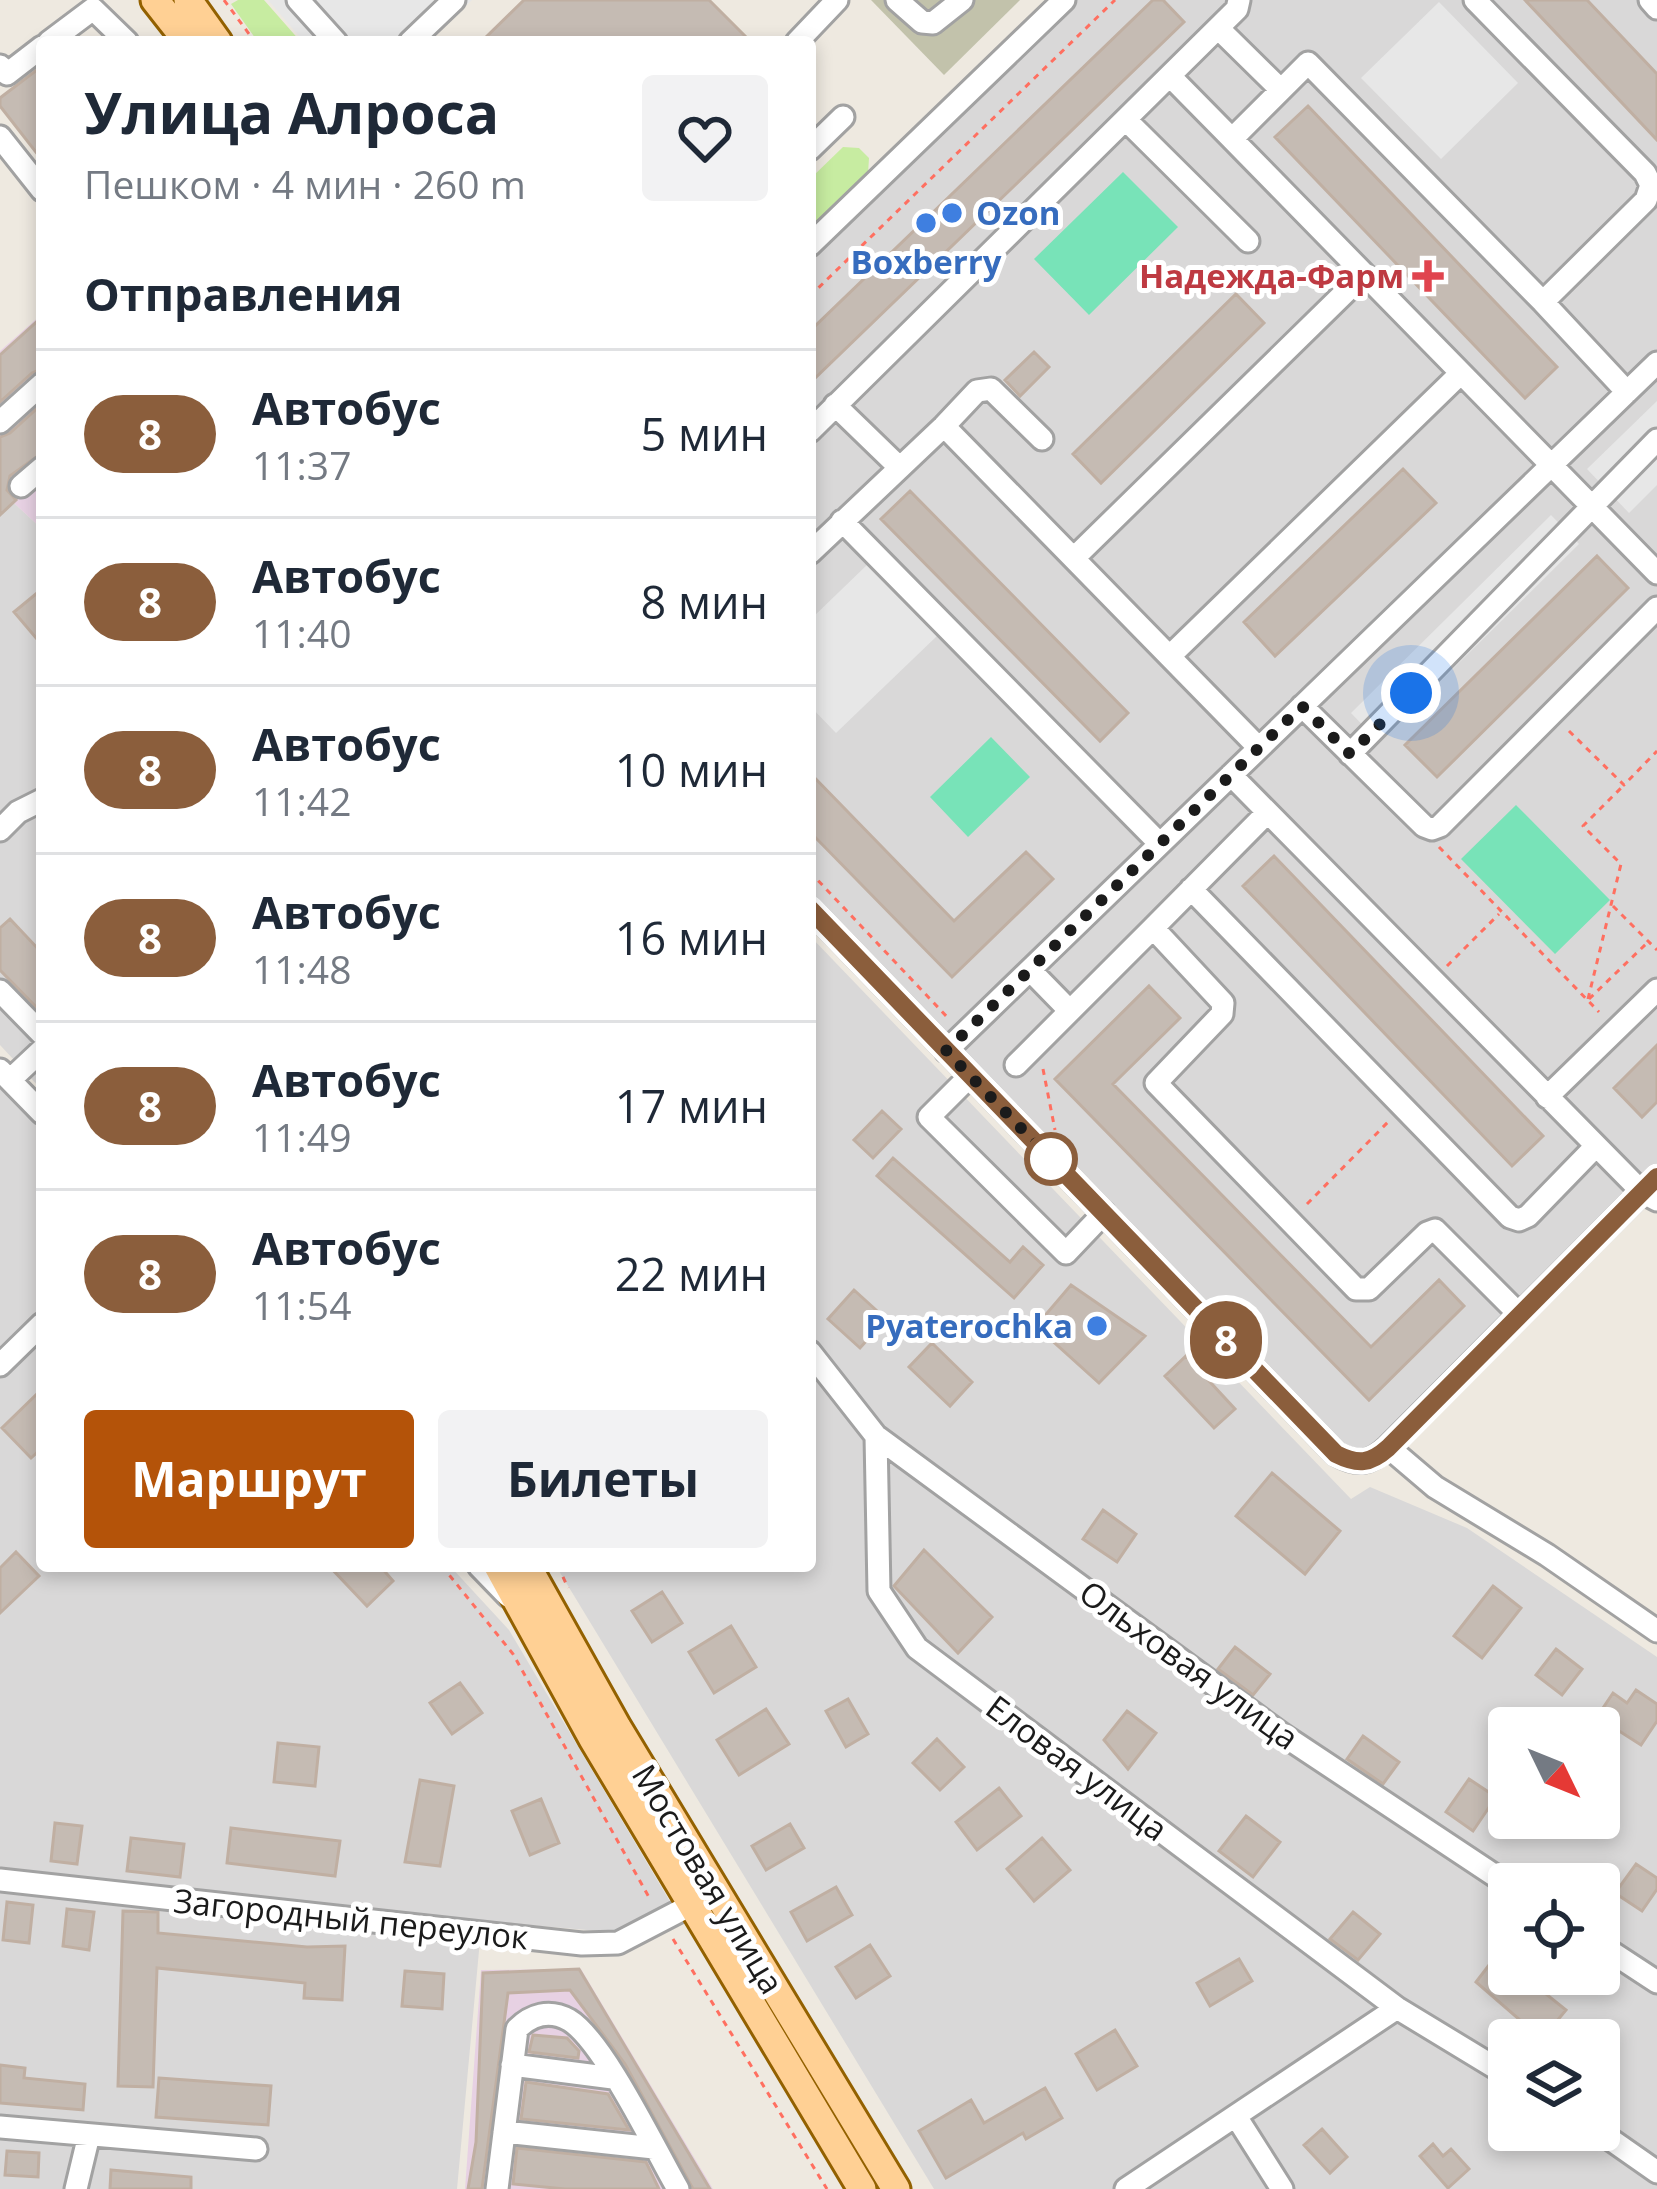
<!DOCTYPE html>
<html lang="ru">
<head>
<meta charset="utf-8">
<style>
  :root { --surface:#fff; --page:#f2f2f3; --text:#1f2937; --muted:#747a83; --line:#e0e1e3; --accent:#b45309 }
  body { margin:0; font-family:"Open Sans",sans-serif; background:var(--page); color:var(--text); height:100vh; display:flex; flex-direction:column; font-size:45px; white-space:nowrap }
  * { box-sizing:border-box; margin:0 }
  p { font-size:39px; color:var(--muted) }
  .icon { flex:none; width:66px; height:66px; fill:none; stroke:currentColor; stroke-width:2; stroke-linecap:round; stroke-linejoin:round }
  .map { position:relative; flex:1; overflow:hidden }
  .panel { position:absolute; left:36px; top:36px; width:780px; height:1536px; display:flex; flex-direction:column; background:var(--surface); border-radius:12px; box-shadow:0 6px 18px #0003 }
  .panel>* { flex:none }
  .badge { padding:0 24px; border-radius:39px; font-size:42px; line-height:78px }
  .needle { width:78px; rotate:133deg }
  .buttons { position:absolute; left:1488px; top:1707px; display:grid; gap:24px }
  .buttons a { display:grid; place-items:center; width:132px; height:132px; border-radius:12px; background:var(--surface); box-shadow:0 6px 18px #0003; font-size:60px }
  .you { position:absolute; width:60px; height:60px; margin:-30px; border:9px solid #fff; border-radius:50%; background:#1a73e8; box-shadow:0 0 0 18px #1a73e833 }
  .map>.badge { position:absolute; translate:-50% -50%; box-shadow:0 0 0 6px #fff }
  h2 { padding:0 48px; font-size:45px; line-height:108px }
  .round { display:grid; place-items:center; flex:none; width:126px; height:126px; border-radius:12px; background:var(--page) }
  .overview { display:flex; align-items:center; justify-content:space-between; height:204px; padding:0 48px }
  h1 { font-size:57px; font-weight:700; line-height:90px }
  .primary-button { display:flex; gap:24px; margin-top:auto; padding:24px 48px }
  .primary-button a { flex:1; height:138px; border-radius:12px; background:var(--accent); color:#fff; font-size:48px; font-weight:700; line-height:138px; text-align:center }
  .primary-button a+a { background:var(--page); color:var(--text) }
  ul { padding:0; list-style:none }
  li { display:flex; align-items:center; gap:36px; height:168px; padding:0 48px; border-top:3px solid var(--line) }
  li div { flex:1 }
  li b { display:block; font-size:45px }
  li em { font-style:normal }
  li .badge { min-width:132px; font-weight:700; text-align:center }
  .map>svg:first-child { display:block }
  .residential { fill:#d9d8d8; fill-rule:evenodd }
  .industrial { fill:#e7d1e3 }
  .construction { fill:#c2c2ab }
  .grass { fill:#c7eca1 }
  .pitch { fill:#78e3b8 }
  .parking { fill:#e7e7e7 }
  .building { fill:#c5bbb3; stroke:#c0afa2; stroke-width:3 }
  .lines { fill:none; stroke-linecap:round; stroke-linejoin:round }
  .minor-casing { stroke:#a2a2a2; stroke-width:27 }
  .major-casing { stroke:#936100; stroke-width:33 }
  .path { stroke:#ff6f60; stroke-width:3; stroke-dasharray:6 6; stroke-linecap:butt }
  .minor { stroke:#fff; stroke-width:21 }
  .major { stroke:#ffd094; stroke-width:27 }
  .line-casing { stroke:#fff; stroke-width:27 }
  .line { stroke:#8b5e3c; stroke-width:18 }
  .walk { stroke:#1b1b1b; stroke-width:12; stroke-dasharray:0 21.6 }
  .shop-dot { fill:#3f7fe0; stroke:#fff; stroke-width:4.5 }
  .health-dot { fill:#e0444e; stroke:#fff; stroke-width:4.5 }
  .stop-dot { fill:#fff; stroke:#8b5e3c; stroke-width:6 }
  .labels { text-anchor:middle; stroke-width:10; stroke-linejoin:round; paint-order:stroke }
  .shop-label { font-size:33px; font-weight:bold; fill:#366cbe; stroke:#fff; text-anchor:start }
  .health-label { font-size:33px; font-weight:bold; fill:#be3a42; stroke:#fff; text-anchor:end }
  .street-label { font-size:33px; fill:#1b1b1b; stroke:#fff }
</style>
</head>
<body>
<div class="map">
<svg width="1657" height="2189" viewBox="0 0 1657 2189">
  <rect width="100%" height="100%" fill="#eee9e0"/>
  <!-- residential -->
  <path class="residential" d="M 1064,0 L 1650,0 L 1657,8 L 1657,1177 L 1388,1447 L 1351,1462 L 810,909 L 810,245 Z
    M 0,490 L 42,529 L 42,1090 L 0,1045 Z
    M 810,936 L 1351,1499 L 1370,1487 L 1467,1528 L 1657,1657 L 1657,2189 L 934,2189 L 556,1566 L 810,1566 ZM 1509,1728 L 1599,1728 L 1599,1818 L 1509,1818 ZM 1509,1884 L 1599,1884 L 1599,1974 L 1509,1974 ZM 1509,2040 L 1599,2040 L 1599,2130 L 1509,2130 Z
    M 0,1079 L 42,1121 L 42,1566 L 450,1566 L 509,1630 L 672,1905 L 622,1933 L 126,1891 L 0,1875 Z
    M 0,1887 L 480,1940 L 457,2189 L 0,2189 Z"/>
  <!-- industrial -->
  <path class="industrial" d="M 42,314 L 42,529 L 0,490 L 0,351 Z
    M 581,1969 L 713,2189 L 465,2189 L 481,1970 Z"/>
  <!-- construction -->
  <path class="construction" d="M 871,0 L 1020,0 L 944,75 Z"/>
  <!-- grass -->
  <path class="grass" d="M 238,0 L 264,0 L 301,42 L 258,42 L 231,4 Z
    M 843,147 L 859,148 L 869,158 L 868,174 L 810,230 L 810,179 Z"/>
  <!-- pitch -->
  <path class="pitch" d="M 1123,172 L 1178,227 L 1089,315 L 1034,259 Z
    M 991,737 L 1030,777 L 968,837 L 930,797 Z
    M 1516,805 L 1610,900 L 1555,954 L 1461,859 Z"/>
  <!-- parking -->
  <path class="parking" d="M 268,0 L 472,0 L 429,42 L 304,42 Z
    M 1439,2 L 1518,83 L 1441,159 L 1361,78 Z
    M 1657,401 L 1657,485 L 1629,513 L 1587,469 Z
    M 1551,515 L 1579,544 L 1379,742 L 1351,713 Z
    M 869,563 L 938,635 L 836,733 L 810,706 L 810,620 Z"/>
  <!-- building -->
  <path class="building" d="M 524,0 L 709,0 L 751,42 L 481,42 Z
    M 1153,0 L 1163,0 L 1184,22 L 810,383 L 810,331 Z
    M 1525,0 L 1587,0 L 1657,74 L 1657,140 Z
    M 42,66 L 42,160 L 0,106 L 0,98 Z
    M 1308,106 L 1557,367 L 1525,398 L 1275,137 Z
    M 1236,294 L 1264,323 L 1101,483 L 1073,454 Z
    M 42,317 L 42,369 L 32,373 L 0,402 L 0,355 Z
    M 1034,352 L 1049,367 L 1020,396 L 1005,380 Z
    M 42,404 L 42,453 L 10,476 L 7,490 L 16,500 L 0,515 L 0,437 L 10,433 Z
    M 1403,469 L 1436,503 L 1275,656 L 1244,622 Z
    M 910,491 L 1128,713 L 1100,741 L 881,519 Z
    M 1597,556 L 1628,588 L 1437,777 L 1405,745 Z
    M 42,589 L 42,645 L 14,612 Z
    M 810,773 L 954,921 L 1026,852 L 1053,879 L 952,977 L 810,832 Z
    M 1274,856 L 1543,1136 L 1512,1166 L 1243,886 Z
    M 10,919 L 42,953 L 42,1013 L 0,970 L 0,928 Z
    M 1149,986 L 1180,1018 L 1113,1084 L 1371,1347 L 1439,1280 L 1464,1306 L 1369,1400 L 1055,1079 Z
    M 1657,1045 L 1657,1102 L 1642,1117 L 1614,1088 Z
    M 882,1111 L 901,1129 L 873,1158 L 854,1140 Z
    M 893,1158 L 1010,1262 L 1023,1247 L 1043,1265 L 1014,1298 L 877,1176 Z
    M 1071,1285 L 1145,1336 L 1099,1383 L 1036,1326 Z
    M 854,1290 L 886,1319 L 860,1348 L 828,1319 Z
    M 932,1343 L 972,1382 L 950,1406 L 909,1367 Z
    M 1186,1356 L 1235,1409 L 1214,1428 L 1165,1376 Z
    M 42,1389 L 42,1448 L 31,1458 L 2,1428 Z
    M 1272,1473 L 1340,1531 L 1305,1574 L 1236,1516 Z
    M 1103,1510 L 1136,1534 L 1117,1562 L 1083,1539 Z
    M 924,1550 L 992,1617 L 958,1653 L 894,1586 Z
    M 16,1552 L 39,1576 L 0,1613 L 0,1568 Z
    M 329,1566 L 380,1566 L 393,1581 L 367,1606 Z
    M 1493,1586 L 1521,1608 L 1482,1658 L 1454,1636 Z
    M 662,1592 L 682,1623 L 652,1642 L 632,1611 Z
    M 731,1626 L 756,1667 L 714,1693 L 689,1652 Z
    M 1235,1647 L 1270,1674 L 1253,1695 L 1218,1669 Z
    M 1556,1649 L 1582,1669 L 1562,1695 L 1536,1675 Z
    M 460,1683 L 482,1713 L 452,1734 L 430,1703 Z
    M 1636,1690 L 1657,1704 L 1657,1721 L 1641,1745 L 1616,1729 L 1611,1736 L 1593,1723 L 1613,1693 L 1627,1703 Z
    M 848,1699 L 868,1734 L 846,1747 L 826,1711 Z
    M 766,1709 L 789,1744 L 739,1775 L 717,1740 Z
    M 1127,1711 L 1156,1733 L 1128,1769 L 1104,1740 Z
    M 1363,1736 L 1399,1762 L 1383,1784 L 1347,1759 Z
    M 937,1739 L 964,1767 L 940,1790 L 913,1763 Z
    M 278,1743 L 319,1747 L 315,1786 L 274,1782 Z
    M 1469,1779 L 1496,1797 L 1473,1831 L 1446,1812 Z
    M 420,1780 L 454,1786 L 440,1866 L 405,1862 Z
    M 999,1788 L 1021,1816 L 977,1850 L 956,1822 Z
    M 541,1799 L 559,1843 L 530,1855 L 512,1811 Z
    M 1246,1816 L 1280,1842 L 1253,1877 L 1219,1851 Z
    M 55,1823 L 82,1826 L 77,1864 L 51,1861 Z
    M 790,1824 L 804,1848 L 766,1870 L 752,1846 Z
    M 231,1828 L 340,1841 L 335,1876 L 227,1863 Z
    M 131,1838 L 184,1844 L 180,1877 L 127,1871 Z
    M 1042,1838 L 1070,1870 L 1034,1901 L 1007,1869 Z
    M 1636,1864 L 1657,1878 L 1657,1889 L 1642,1911 L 1615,1893 Z
    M 836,1887 L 852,1915 L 807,1941 L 791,1912 Z
    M 7,1902 L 33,1905 L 29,1943 L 3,1940 Z
    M 67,1909 L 94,1912 L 89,1950 L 63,1946 Z
    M 123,1911 L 158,1912 L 158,1933 L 307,1947 L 345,1946 L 342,2000 L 304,1998 L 305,1983 L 157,1968 L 153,2087 L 118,2086 Z
    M 1353,1912 L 1380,1934 L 1358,1960 L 1330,1939 Z
    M 1509,1939 L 1509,1974 L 1521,1974 L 1566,2010 L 1542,2039 L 1476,1982 Z
    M 870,1945 L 890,1976 L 856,1998 L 836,1967 Z
    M 1239,1959 L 1252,1981 L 1210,2006 L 1197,1983 Z
    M 579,1969 L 710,2189 L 693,2189 L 625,2064 L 570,1990 L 508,1993 L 482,2189 L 468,2189 L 476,2142 L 483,1973 Z
    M 405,1971 L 444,1974 L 442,2009 L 402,2006 Z
    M 1115,2030 L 1137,2066 L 1097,2090 L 1076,2054 Z
    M 533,2035 L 567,2038 L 579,2051 L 578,2058 L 529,2052 Z
    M 0,2065 L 25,2068 L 24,2078 L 85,2084 L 83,2110 L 0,2103 Z
    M 159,2078 L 271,2086 L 268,2125 L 156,2117 Z
    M 526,2082 L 608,2094 L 629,2130 L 521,2119 Z
    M 1045,2088 L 1062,2118 L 1026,2139 L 1023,2133 L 946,2178 L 919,2131 L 971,2100 L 984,2123 Z
    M 1322,2129 L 1347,2157 L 1330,2173 L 1304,2145 Z
    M 1433,2144 L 1443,2156 L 1451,2149 L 1469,2169 L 1448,2188 L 1420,2156 Z
    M 517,2148 L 646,2162 L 659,2189 L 565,2189 L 513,2184 Z
    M 7,2151 L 39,2153 L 38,2177 L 5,2175 Z
    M 111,2170 L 191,2177 L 191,2189 L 110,2189 Z"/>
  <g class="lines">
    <!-- minor casing -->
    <g class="minor-casing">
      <path id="minor" d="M 298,0 L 336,42
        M 897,0 L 922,22 L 933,23 L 962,0
        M 1475,0 L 1645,173 L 1651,185 L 1646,200 L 1543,302 L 1308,63 L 1232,139 L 1657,573
        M 1650,0 L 1657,8
        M 1218,28 L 1281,90
        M 49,42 L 93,9 L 127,42
        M 410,42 L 454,0
        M 797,42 L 837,0
        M 0,66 L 7,74 L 42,47
        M 1170,76 L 1232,139
        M 1126,120 L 1248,241
        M 0,137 L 42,190
        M 810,149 L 843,117
        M 810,245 L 1064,0
        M 1543,302 L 1627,392
        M 835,405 L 899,467
        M 0,422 L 42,384
        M 944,426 L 977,391 L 991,389 L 1042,439
        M 810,431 L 1237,9 L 1239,0
        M 21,486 L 42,468
        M 842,521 L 1160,844
        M 810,553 L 944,426 L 1259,748
        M 1074,558 L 1364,274
        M 1170,656 L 1461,373
        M 1302,706 L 1424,826 L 1432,829 L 1440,826 L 1657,608
        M 1350,754 L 1657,440
        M 1231,775 L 1642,1192 L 1657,1200
        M 1267,813 L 1153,928 L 1223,1003 L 1222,1014 L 1156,1083 L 1356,1289 L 1369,1289 L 1427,1233 L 1435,1230 L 1519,1314
        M 0,830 L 18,812 L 42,800
        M 1191,889 L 1510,1217 L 1519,1220 L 1528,1216 L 1596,1146
        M 810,909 L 1336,1454 C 1358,1466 1370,1464 1388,1447 L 1657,1177
        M 1030,970 L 1070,1011
        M 0,991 L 42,1034
        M 946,1051 L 1657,363
        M 1016,1065 L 1153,928
        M 0,1070 L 42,1113
        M 970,1076 L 929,1117 L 1066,1253 L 1104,1213
        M 10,1080 L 42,1050
        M 1547,1097 L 1657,990
        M 810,1352 L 876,1436 L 879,1591 L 917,1648 L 1397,2008 L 1509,2076
        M 0,1365 L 42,1324
        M 876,1436 L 1280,1733 L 1509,1885
        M 1388,1447 L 1435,1487 L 1547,1555 L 1657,1631
        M 479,1566 L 508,1596
        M 0,1880 L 582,1944 L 618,1943 L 693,1904
        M 1599,1944 L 1657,1982
        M 512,2065 L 613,2078
        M 1237,2118 L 1282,2189
        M 0,2127 L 256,2149
        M 1597,2130 L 1657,2172
        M 504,2132 L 654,2148
        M 76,2189 L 89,2135
        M 497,2189 L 517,2029 C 531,2015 549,2009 569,2020 C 603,2040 656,2151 678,2189
        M 1126,2189 L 1397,2008"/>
    </g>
    <!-- major casing -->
    <g class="major-casing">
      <path id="major" d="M 155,0 L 188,42
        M 188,0 L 218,42
        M 498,1566 L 593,1739 L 862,2189
        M 527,1566 L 617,1727 L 896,2189"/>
    </g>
    <!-- path -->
    <path class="path" d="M 224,0 L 255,42
      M 810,296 L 1115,0
      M 1569,731 L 1624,785 L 1657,751
      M 1439,847 L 1599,1012
      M 810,872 L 949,1019
      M 1613,906 L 1657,950
      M 1447,966 L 1499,914
      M 1588,999 L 1621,864 L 1583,826 L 1624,785
      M 1589,999 L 1648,942
      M 1043,1069 L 1055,1130
      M 1307,1204 L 1389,1121
      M 442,1566 L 513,1654 L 650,1899
      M 558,1566 L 568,1588
      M 673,1939 L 827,2189"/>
    <!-- minor -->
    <use href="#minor" class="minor"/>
    <!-- major -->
    <use href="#major" class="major"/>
  </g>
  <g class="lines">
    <!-- line casing -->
    <g class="line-casing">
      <path id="line" d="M 810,909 L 1336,1454 C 1358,1465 1370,1464 1388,1448 L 1657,1177"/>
    </g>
    <!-- line -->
    <use href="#line" class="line"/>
    <!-- walk -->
    <path class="walk" d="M 1051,1159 L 946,1051 L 1302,706 L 1350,754 L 1411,693"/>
  </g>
  <!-- markers -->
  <g class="shop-dot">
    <circle cx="952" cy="213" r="12"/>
    <circle cx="926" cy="223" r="12"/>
    <circle cx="1097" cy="1326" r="12"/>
  </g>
  <path class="health-dot" d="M1422 258h12v12h12v12h-12v12h-12v-12h-12v-12h12z"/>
  <circle class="stop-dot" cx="1051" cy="1159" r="24"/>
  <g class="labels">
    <!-- shop labels -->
    <g class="shop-label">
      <text x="976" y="225">Ozon</text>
      <text x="926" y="274" text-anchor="middle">Boxberry</text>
      <text x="1073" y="1338" text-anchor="end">Pyaterochka</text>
    </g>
    <!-- health labels -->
    <g class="health-label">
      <text x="1404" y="288">Надежда-Фарм</text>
    </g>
    <!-- street labels -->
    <g class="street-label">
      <text transform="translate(1189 1665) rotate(36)" y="12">Ольховая улица</text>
      <text transform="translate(1077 1768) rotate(37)" y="12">Еловая улица</text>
      <text transform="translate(708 1879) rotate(59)" y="12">Мостовая улица</text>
      <text transform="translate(351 1919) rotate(6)" y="12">Загородный переулок</text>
    </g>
  </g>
</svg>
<div class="buttons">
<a><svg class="needle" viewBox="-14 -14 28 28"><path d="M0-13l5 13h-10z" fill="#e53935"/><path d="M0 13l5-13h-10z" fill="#747a83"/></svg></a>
<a><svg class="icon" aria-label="locate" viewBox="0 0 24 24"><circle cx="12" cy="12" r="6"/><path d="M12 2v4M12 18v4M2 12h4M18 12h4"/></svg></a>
<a><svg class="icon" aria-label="layers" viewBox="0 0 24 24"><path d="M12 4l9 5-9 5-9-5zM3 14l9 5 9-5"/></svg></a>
</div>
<div class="you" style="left:1411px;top:693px"></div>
<b class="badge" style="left:1226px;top:1340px;background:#8b5e3c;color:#fff">8</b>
<section class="panel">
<div class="overview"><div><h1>Улица Алроса</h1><p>Пешком · 4 мин · 260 m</p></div><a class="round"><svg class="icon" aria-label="heart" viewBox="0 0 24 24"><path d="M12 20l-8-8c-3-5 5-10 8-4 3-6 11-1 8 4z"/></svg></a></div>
<h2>Отправления</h2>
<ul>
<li><span class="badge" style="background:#8b5e3c;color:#fff">8</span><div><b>Автобус</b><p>11:37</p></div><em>5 мин</em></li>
<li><span class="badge" style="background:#8b5e3c;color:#fff">8</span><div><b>Автобус</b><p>11:40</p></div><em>8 мин</em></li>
<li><span class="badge" style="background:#8b5e3c;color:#fff">8</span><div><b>Автобус</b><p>11:42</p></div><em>10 мин</em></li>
<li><span class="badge" style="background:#8b5e3c;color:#fff">8</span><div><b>Автобус</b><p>11:48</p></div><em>16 мин</em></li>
<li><span class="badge" style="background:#8b5e3c;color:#fff">8</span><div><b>Автобус</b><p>11:49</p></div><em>17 мин</em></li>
<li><span class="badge" style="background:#8b5e3c;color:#fff">8</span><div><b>Автобус</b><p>11:54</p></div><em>22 мин</em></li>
</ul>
<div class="primary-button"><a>Маршрут</a><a>Билеты</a></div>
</section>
</div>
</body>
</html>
